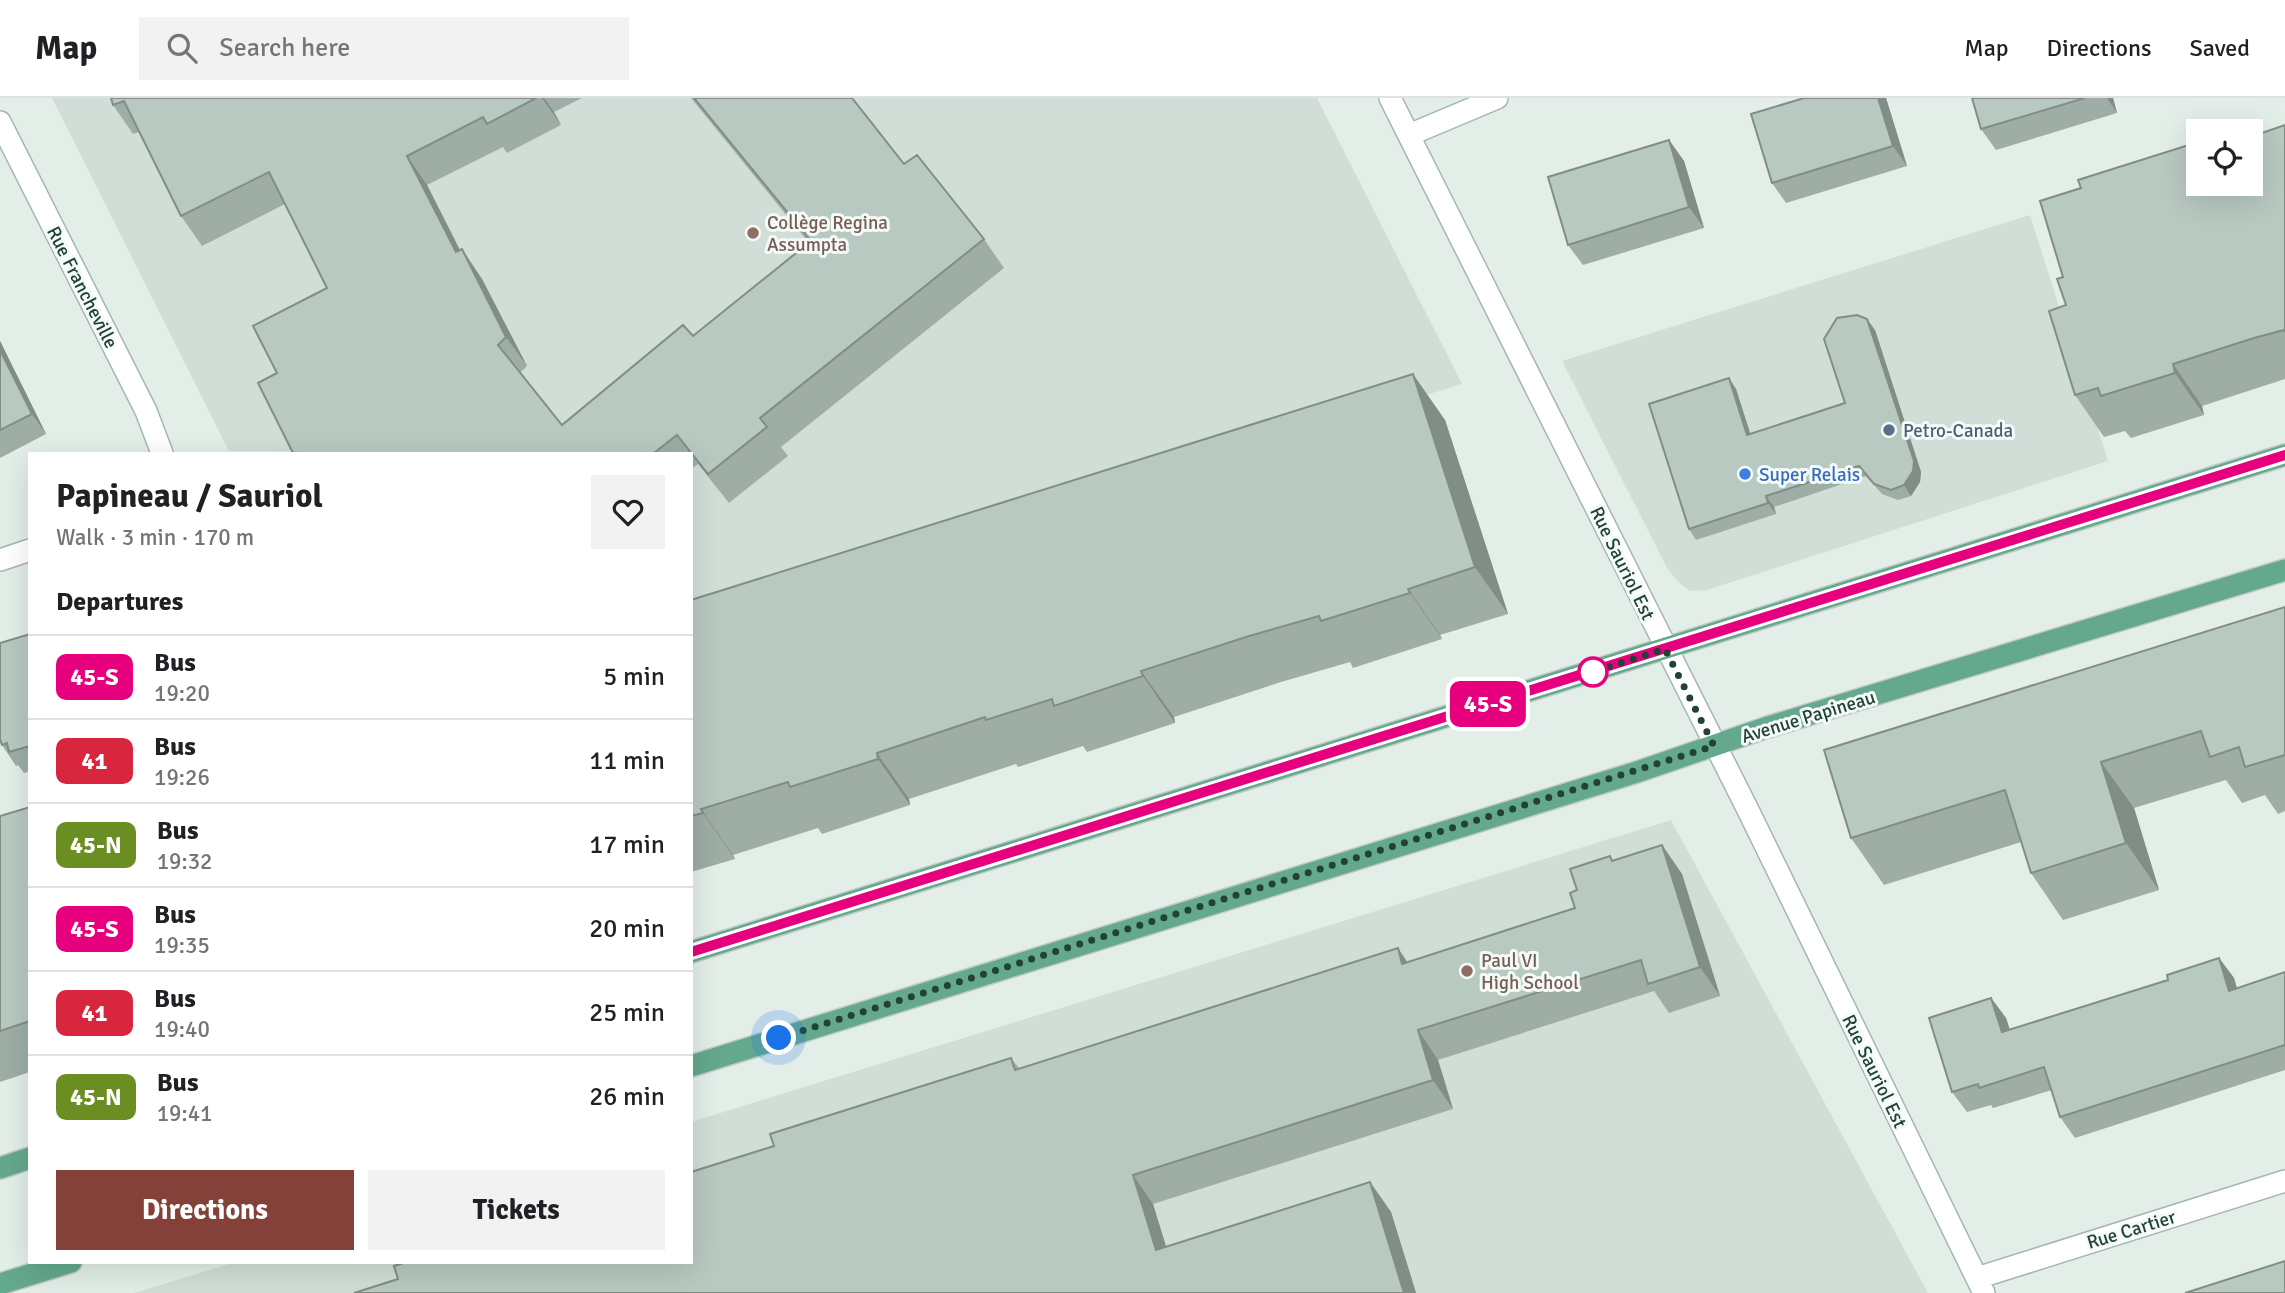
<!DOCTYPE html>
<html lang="en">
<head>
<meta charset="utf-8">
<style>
  :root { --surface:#fff; --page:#f2f2f2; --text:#202124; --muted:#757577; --line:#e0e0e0; --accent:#844139 }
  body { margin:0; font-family:Signika,sans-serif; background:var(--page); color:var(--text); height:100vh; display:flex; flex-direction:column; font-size:26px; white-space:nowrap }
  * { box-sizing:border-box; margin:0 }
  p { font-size:23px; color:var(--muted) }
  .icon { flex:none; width:38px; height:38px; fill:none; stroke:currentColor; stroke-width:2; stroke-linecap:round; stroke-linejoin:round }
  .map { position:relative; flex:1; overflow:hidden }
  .panel { position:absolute; left:28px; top:354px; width:665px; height:812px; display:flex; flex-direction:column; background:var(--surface); border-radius:0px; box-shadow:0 7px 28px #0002 }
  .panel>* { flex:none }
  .badge { padding:0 14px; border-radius:10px; font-size:24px; line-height:46px }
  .buttons { position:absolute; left:2186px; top:21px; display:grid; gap:14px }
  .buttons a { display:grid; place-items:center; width:77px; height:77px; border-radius:0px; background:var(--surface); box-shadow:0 7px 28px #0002; font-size:35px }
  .you { position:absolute; width:35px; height:35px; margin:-18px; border:5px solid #fff; border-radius:50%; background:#1a73e8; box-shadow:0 0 0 10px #1a73e833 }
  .map>.badge { position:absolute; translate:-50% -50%; box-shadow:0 0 0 4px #fff }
  h2 { padding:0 28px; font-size:26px; line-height:63px }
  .round { display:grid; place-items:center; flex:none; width:74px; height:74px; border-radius:0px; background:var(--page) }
  .headline { display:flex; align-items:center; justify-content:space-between; height:119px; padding:0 28px }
  h1 { font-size:33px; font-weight:800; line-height:52px }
  .cta { display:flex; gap:14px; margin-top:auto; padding:14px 28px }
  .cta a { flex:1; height:80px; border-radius:0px; background:var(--accent); color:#fff; font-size:28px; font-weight:800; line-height:80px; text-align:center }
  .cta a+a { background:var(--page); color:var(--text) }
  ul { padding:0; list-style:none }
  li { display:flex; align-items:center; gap:21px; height:84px; padding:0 28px; border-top:2px solid var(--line) }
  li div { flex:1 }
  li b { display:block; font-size:26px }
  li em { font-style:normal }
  li .badge { min-width:77px; font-weight:700; text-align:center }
  header { display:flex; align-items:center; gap:42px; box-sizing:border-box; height:98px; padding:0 35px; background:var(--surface); border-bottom:2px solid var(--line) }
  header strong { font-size:33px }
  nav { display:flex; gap:38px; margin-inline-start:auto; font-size:24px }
  .search { width:490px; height:63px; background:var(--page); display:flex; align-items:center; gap:18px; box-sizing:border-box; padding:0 24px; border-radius:0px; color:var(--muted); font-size:26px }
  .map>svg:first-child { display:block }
  .built { fill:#d1ded7 }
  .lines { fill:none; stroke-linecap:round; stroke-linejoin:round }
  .minor-casing { stroke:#a5b7af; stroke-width:24 }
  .major-casing { stroke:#c1cac6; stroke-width:24 }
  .minor { stroke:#fff; stroke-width:21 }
  .major { stroke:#64a88e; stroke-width:21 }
  .wall { fill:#9eada6 }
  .shaded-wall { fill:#818d87 }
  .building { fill:#b8c9c1; stroke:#818d87; stroke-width:2 }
  .line-casing { stroke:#fff; stroke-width:16 }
  .line { stroke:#e6007e; stroke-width:10 }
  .walk { stroke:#214235; stroke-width:7; stroke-dasharray:0 12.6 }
  .education-dot { fill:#8d6e63; stroke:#f4faf7; stroke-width:2.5 }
  .service-dot { fill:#5c6f8a; stroke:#f4faf7; stroke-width:2.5 }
  .shop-dot { fill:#3f7fe0; stroke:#f4faf7; stroke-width:2.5 }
  .stop-dot { fill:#fff; stroke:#e6007e; stroke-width:3.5 }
  .labels { text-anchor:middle; stroke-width:6; stroke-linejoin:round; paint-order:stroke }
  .education-label { font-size:19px; fill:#785e54; stroke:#f4faf7; text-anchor:start }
  .street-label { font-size:19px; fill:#214235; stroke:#f4faf7 }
  .service-label { font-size:19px; fill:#4e5e75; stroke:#f4faf7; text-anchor:start }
  .shop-label { font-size:19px; fill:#366cbe; stroke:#f4faf7; text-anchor:start }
</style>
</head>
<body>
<header>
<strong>Map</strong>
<div class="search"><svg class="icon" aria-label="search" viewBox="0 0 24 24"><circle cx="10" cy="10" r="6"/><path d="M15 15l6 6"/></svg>Search here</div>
<nav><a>Map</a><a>Directions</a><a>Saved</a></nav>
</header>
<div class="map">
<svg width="2285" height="1195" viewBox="0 0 2285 1195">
  <rect width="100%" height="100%" fill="#e3eee8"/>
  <!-- built -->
  <path class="built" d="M 52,0 L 1317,0 L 1462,286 L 691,523 L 691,355 L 229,353 Z
    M 2030,117 L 2108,363 L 1707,492 L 1690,493 L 1678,484 L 1667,470 L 1562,263 Z
    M 1671,722 L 1928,1195 L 134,1195 L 236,1164 L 691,1164 L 691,1024 Z"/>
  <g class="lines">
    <!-- minor casing -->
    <g class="minor-casing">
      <path id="minor" d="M 1390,0 L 1748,712 L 1984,1195
        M 0,24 L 146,313 L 162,355
        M 1409,37 L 1497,0
        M 0,462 L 30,452
        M 1977,1180 L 2285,1083"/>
    </g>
    <!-- major casing -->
    <g class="major-casing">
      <path id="major" d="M 691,854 L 2285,357
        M 691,968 L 1637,674 L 1768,629 L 2285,472
        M 0,1070 L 30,1060
        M 0,1186 L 71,1164"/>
    </g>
    <!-- minor -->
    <use href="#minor" class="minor"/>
    <!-- major -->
    <use href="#major" class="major"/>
  </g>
  <!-- wall -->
  <path class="wall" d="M 111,0 L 582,0 L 554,14 L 561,27 L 507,55 L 503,49 L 427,87 L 460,152 L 482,181 L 527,268 L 520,275 L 562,327 L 693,238 L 809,145 L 691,0 L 852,0 L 904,66 L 984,141 L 1004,170 L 781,349 L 788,358 L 729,405 L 698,366 L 691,371 L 691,355 L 293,355 L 277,275 L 327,190 L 285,106 L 202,148 L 181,118 L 139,34 L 133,36 L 113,7 Z
    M 1886,0 L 1907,68 L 1786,105 L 1772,85 Z
    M 1972,0 L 2113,0 L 2117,15 L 1996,52 L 1981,31 Z
    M 2253,27 L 2259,36 L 2285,27 L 2285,281 L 2202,308 L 2204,317 L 2131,340 L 2125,333 L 2104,339 L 2075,297 L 2063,179 L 2081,90 Z
    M 1669,42 L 1684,63 L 1704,130 L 1583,167 L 1568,147 Z
    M 1875,232 L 1921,374 L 1920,384 L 1911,398 L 1898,402 L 1882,396 L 1866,378 L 1774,409 L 1776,416 L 1696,442 L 1689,431 L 1736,291 L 1750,336 L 1845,305 Z
    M 0,243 L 46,336 L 0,360 Z
    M 1445,322 L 1508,516 L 1440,537 L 1442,541 L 1353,570 L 1350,564 L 1281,584 L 1174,619 L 1175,625 L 1087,654 L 1083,648 L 1018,669 L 1016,666 L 909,701 L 910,707 L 822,736 L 818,730 L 733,757 L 735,761 L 691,774 L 691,502 Z
    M 2285,509 L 2285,713 L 2278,716 L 2265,697 L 2242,705 L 2226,682 L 2134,710 L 2159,792 L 2063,822 L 2031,775 L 2021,744 L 1884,787 L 1851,740 Z
    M 30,536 L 30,673 L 24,675 L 18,667 L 16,668 L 2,647 Z
    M 30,709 L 30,974 L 0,984 L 0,718 Z
    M 1662,747 L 1682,776 L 1720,898 L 1669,915 L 1654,893 L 1438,962 L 1453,1011 L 1153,1106 L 1166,1149 L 1370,1084 L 1391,1114 L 1416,1195 L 354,1195 L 398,1181 L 774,1048 L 1011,960 L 1019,970 L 1407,864 L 1575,810 L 1577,792 L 1614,763 Z
    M 2219,860 L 2234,880 L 2237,890 L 2285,874 L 2285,972 L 2075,1040 L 2060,1019 L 2052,992 L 1993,1010 L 1991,1007 L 1967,1014 L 1952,994 L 1991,900 L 2006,920 L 2010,932 L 2168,882 Z"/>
  <!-- shaded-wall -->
  <path class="shaded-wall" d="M 542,0 L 544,0 L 554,14 L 561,27 Z
    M 1878,0 L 1886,0 L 1907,68 L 1893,48 Z
    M 2107,0 L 2113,0 L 2117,15 Z
    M 1669,42 L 1684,63 L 1704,130 L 1689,109 Z
    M 407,58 L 427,87 L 476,184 L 456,154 Z
    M 462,151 L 482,181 L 527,268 L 506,239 Z
    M 1867,221 L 1875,232 L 1921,374 L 1920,384 L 1911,398 L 1904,387 Z
    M 0,243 L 46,336 L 32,316 L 0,252 Z
    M 2173,266 L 2202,308 L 2204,317 L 2175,275 Z
    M 1413,276 L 1445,322 L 1508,516 L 1475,469 Z
    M 1729,280 L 1736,291 L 1754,347 L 1747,337 Z
    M 1766,398 L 1774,409 L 1776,416 L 1768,405 Z
    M 1408,491 L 1440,537 L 1442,541 L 1410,495 Z
    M 1141,573 L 1174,619 L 1175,625 L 1143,578 Z
    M 877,655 L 909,701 L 910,707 L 878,661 Z
    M 2101,664 L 2134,710 L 2159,792 L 2126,745 Z
    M 701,711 L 733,757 L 735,761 L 703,715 Z
    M 1662,747 L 1682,776 L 1720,898 L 1700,869 Z
    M 1398,850 L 1418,880 L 1402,866 Z
    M 2219,860 L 2234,880 L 2243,913 L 2229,893 Z
    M 1991,900 L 2006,920 L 2017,955 L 2002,934 Z
    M 1418,932 L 1438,962 L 1453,1011 L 1433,982 Z
    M 1133,1077 L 1153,1106 L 1176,1181 L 1156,1152 Z
    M 1370,1084 L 1391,1114 L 1416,1195 L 1404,1195 Z"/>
  <!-- building -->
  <path class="building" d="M 111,0 L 536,0 L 487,26 L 483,19 L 407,58 L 456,154 L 462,151 L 506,239 L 498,247 L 562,327 L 683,227 L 693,238 L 811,143 L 694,0 L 852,0 L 904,66 L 917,57 L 984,141 L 760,320 L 767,329 L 708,376 L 677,337 L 654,355 L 293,355 L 258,285 L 277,275 L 253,228 L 327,190 L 269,74 L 181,118 L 124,3 L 113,7 Z
    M 1804,0 L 1878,0 L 1893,48 L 1772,85 L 1751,16 Z
    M 1972,0 L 2085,0 L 1981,31 Z
    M 2253,27 L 2256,37 L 2285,27 L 2285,234 L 2284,232 L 2254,240 L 2173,266 L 2175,275 L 2101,298 L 2098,290 L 2075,297 L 2049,213 L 2066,207 L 2057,181 L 2063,179 L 2040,103 L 2081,90 L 2078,82 L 2198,44 L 2198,86 L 2250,86 L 2250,33 L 2233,33 Z
    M 1669,42 L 1689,109 L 1568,147 L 1548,79 Z
    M 1857,217 L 1867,221 L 1914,363 L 1913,373 L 1904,387 L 1891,392 L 1874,386 L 1859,368 L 1766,398 L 1768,405 L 1689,431 L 1649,306 L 1729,280 L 1747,337 L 1845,305 L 1824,241 L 1837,220 Z
    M 0,252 L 32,316 L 0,332 Z
    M 1413,276 L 1475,469 L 1408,491 L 1410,495 L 1321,523 L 1319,518 L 1249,538 L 1141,573 L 1143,578 L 1054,608 L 1052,601 L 986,622 L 985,619 L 877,655 L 878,661 L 790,689 L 788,684 L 701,711 L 703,715 L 691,718 L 691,502 Z
    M 2285,509 L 2285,657 L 2245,669 L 2239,649 L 2210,659 L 2201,633 L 2101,664 L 2126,745 L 2031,775 L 2005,692 L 1851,740 L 1824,652 Z
    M 30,536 L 30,648 L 9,654 L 7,645 L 2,647 L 0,641 L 0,545 Z
    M 30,709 L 30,923 L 0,933 L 0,718 Z
    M 1662,747 L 1700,869 L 1648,886 L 1641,862 L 1418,932 L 1433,982 L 1133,1077 L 1156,1152 L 1370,1084 L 1404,1195 L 354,1195 L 398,1181 L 394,1168 L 406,1164 L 691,1164 L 691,1074 L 774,1048 L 770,1036 L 1011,960 L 1015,972 L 1398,850 L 1402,866 L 1575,810 L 1570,795 L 1577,792 L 1570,771 L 1610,758 L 1612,763 Z
    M 2219,860 L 2229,893 L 2285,874 L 2285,947 L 2060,1019 L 2044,969 L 1979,990 L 1978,986 L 1952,994 L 1929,920 L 1991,900 L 2002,934 L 2168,882 L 2167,877 Z
    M 2285,1163 L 2285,1195 L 2185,1195 Z"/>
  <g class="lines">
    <!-- line casing -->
    <g class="line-casing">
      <path id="line" d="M 691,854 L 2285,357"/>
    </g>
    <!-- line -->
    <use href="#line" class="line"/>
    <!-- walk -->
    <path class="walk" d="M 779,940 L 1714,648 L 1665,551 L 1585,576 L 1593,574"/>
  </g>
  <!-- markers -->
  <g class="education-dot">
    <circle cx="753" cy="135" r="7"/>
    <circle cx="1467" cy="873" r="7"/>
  </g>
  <circle class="service-dot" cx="1889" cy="332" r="7"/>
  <circle class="shop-dot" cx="1745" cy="376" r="7"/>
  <circle class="stop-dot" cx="1593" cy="574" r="14"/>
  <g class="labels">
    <!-- education labels -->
    <g class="education-label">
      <text x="767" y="131">Collège Regina<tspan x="767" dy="22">Assumpta</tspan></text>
      <text x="1481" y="869">Paul VI<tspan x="1481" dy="22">High School</tspan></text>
    </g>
    <!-- street labels -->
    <g class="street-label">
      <text transform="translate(83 189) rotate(63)" y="7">Rue Francheville</text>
      <text transform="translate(1623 465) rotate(64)" y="7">Rue Sauriol Est</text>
      <text transform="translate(1808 618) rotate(-17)" y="7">Avenue Papineau</text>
      <text transform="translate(1875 973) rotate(64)" y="7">Rue Sauriol Est</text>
      <text transform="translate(2131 1131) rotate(-17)" y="7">Rue Cartier</text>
    </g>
    <!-- service labels -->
    <g class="service-label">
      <text x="1903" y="339">Petro-Canada</text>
    </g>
    <!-- shop labels -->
    <g class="shop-label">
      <text x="1759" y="383">Super Relais</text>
    </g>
  </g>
</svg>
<div class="buttons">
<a><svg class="icon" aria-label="locate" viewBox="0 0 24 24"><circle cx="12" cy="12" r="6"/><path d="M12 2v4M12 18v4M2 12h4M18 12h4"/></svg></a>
</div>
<div class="you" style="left:779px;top:940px"></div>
<b class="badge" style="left:1488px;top:606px;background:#e6007e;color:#fff">45-S</b>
<section class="panel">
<div class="headline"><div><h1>Papineau / Sauriol</h1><p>Walk · 3 min · 170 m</p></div><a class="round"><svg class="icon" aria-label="heart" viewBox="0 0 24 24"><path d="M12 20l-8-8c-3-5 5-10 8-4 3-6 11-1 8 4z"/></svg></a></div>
<h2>Departures</h2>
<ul>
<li><span class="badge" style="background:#e6007e;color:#fff">45-S</span><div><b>Bus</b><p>19:20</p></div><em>5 min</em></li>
<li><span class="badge" style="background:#d7263d;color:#fff">41</span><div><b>Bus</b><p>19:26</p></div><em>11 min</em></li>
<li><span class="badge" style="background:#6b8e23;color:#fff">45-N</span><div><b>Bus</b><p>19:32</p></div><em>17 min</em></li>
<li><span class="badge" style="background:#e6007e;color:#fff">45-S</span><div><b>Bus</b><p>19:35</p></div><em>20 min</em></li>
<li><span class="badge" style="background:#d7263d;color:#fff">41</span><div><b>Bus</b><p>19:40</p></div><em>25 min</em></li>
<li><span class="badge" style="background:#6b8e23;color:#fff">45-N</span><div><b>Bus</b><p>19:41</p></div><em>26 min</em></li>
</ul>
<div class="cta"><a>Directions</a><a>Tickets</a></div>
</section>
</div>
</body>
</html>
